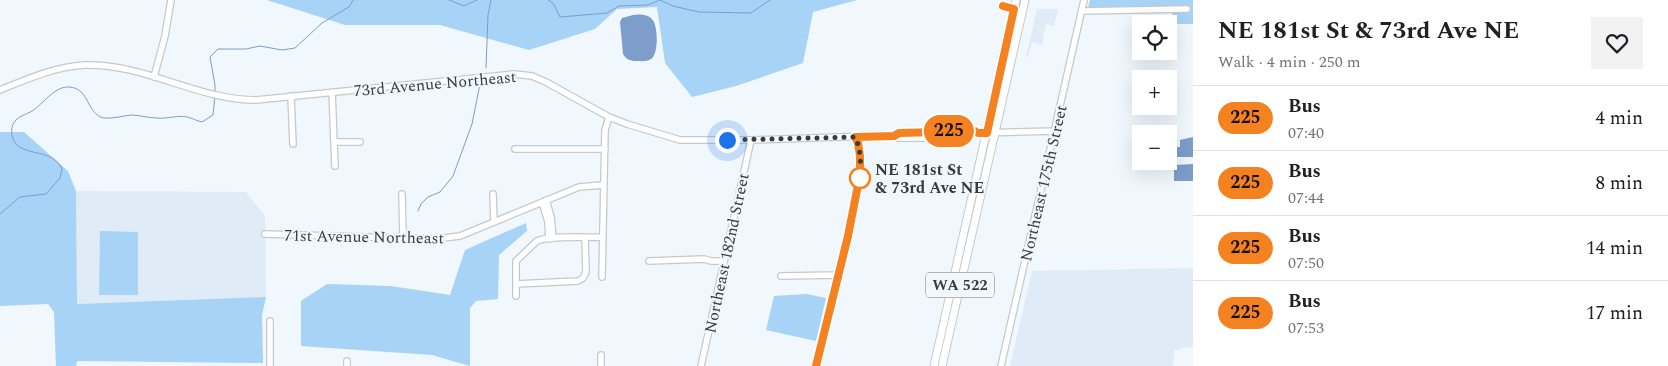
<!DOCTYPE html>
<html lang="en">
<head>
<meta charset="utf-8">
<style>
  :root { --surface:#fff; --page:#f2f2f2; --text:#202124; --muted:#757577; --line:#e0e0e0 }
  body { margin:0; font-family:Spectral,serif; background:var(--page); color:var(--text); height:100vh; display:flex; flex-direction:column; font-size:19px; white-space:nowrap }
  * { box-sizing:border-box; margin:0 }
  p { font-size:16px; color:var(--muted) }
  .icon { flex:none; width:28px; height:28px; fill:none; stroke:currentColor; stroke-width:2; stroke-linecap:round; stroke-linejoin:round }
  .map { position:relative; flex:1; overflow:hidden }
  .details { display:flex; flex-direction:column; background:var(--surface); width:475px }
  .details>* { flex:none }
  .badge { padding:0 10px; border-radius:16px; font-size:18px; line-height:32px }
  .buttons { position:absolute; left:1132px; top:15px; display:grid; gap:10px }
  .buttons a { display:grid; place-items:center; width:45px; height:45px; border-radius:0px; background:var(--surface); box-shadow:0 5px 20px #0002; font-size:25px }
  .you { position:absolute; width:25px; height:25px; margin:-12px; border:4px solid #fff; border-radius:50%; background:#1a73e8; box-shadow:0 0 0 8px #1a73e833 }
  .map>.badge { position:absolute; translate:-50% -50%; box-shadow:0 0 0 2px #fff }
  .round { display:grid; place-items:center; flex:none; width:52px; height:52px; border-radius:0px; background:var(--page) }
  .overview { display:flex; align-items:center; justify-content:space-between; height:85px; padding:0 25px }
  h1 { font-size:24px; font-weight:700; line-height:38px }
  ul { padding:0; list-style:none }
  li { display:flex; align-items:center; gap:15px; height:65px; padding:0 25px; border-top:1px solid var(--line) }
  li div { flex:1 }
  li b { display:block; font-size:19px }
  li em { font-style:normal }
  li .badge { min-width:55px; font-weight:700; text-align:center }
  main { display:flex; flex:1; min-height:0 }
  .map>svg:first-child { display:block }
  .built { fill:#dfecf7 }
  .green { fill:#a7d3f6 }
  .water { fill:#7d9dca }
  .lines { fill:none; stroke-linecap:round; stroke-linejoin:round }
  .stream { stroke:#7d9dca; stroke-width:1 }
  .minor-casing { stroke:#c3cacf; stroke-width:8 }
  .major-casing { stroke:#c3cacf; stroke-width:9 }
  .minor { stroke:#fff; stroke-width:5.5 }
  .major { stroke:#fff; stroke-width:7 }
  .line-casing { stroke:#fff; stroke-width:11 }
  .line { stroke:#f58220; stroke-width:8 }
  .walk { stroke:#383b3d; stroke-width:5; stroke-dasharray:0 9 }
  .stop-dot { fill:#fff; stroke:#f58220; stroke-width:2.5 }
  .labels { text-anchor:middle; stroke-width:4; stroke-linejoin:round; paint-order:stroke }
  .shield { fill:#f0f7fd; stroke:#6f7377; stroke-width:1 }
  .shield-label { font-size:15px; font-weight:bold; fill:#383b3d }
  .street-label { font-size:16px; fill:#383b3d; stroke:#f0f7fd }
  .stop-label { font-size:16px; font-weight:bold; fill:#383b3d; stroke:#f0f7fd; text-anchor:start }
</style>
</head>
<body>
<main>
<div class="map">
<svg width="1193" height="366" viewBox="0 0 1193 366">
  <rect width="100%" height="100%" fill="#f0f7fd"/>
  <!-- built -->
  <path class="built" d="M 1037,9 L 1058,9 L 1054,26 L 1046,24 L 1042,45 L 1032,42 L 1028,57 L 1026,57 Z
    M 76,191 L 246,192 L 265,216 L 266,297 L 77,304 Z
    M 1193,268 L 1193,347 L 1180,348 L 1180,350 L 1174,350 L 1173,366 L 1010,366 L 1032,271 Z"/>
  <!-- green -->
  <path class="green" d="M 267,0 L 857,0 L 813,12 L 803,63 L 736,86 L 692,97 L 665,63 L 657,7 L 617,9 L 595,29 L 529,50 L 440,25 L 345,25 Z
    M 1090,0 L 1193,0 L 1193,24 L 1173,24 L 1172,8 L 1088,8 Z
    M 0,132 L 24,132 L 68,171 L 76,191 L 77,304 L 266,297 L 262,315 L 263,363 L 77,361 L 76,366 L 56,366 L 54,312 L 48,304 L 0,306 Z
    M 526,223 L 527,231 L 499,255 L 498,299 L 476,301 L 470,308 L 470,366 L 432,355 L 301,346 L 301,301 L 327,284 L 391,286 L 450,295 L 465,250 Z
    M 100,231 L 138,232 L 138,295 L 99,295 Z
    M 807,294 L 826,298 L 816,341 L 766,330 L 774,296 Z"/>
  <!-- water -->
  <path class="water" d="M 633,15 C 639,14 647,14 652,19 C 658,25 659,54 651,59 C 647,62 641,61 636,61 C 630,61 626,59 623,54 L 620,22 L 622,18 Z
    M 1193,137 L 1193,157 L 1173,157 L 1173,147 L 1180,147 L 1180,140 Z
    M 1193,164 L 1193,181 L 1174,181 L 1174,165 Z"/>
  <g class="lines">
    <!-- stream -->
    <path class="stream" d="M 449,0 L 464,6 L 477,0
      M 548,0 L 553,3 L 560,17 L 607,13 L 619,6 L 648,5 L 660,0 L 673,6 L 699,12 L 751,13 L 770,0
      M 486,68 L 488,15 L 491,0
      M 215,92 L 215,85 L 210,57 L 218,49 L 246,49 L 260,46 L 282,50 L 295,48 L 322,23 L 349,7 L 353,0
      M 418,211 L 421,204 L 428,197 L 440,192 L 453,176 L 472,124 L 480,84
      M 0,214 L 20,197 L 46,194 L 60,178 L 62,169 C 51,145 17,160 12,135 C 11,130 12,125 15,121 C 20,115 29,114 35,109 C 44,102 56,86 69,87 C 90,88 86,114 104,118 C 112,119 122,116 131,115 C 139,115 148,118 157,118 C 167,119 178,115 187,117 C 192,118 197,121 202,122 L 213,115 L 215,96"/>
    <!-- minor casing -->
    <g class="minor-casing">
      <path id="minor" d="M 1082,11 L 1187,9
        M 154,77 L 165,36 L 171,0
        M 0,90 C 27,79 54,67 84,65 C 144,63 197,100 256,100 L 514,74 L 532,76 L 546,82 L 609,117 L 627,124 L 680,140 L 752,140 L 894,135 L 899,133 L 975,131 L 977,133 L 1054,131
        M 332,92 L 335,166
        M 291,96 L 293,144
        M 894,135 L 898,138 C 913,138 969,139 977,133
        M 334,142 L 360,142
        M 515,149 L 605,149
        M 402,194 L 403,238
        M 493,194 L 494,222
        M 546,200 L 551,217 L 553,238
        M 542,202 L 548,222 L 549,239
        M 265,234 L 435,239 L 460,236 L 579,187 L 603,185
        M 649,261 L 704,259 L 711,261 L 724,261
        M 781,276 L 838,275
        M 602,277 L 605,130 L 609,117
        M 516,284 L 578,281 L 583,278 L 586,272 L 585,238
        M 516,296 L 516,261 L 537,241 C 549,235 587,238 602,237
        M 270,321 L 270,366
        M 601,355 L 601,366
        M 347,361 L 347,366
        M 701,366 L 751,140
        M 816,366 L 848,236 L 860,175 L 860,156 L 858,143 L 855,137
        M 1001,366 L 1084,0"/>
    </g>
    <!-- major casing -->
    <g class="major-casing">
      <path id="major" d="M 934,366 L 1016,0
        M 942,366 L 1025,0"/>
    </g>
    <!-- minor -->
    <use href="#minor" class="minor"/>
    <!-- major -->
    <use href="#major" class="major"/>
  </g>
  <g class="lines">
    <!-- line casing -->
    <g class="line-casing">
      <path id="line" d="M 816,366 L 848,236 L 860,175 L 860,156 L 858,143 L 855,137 L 894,136 L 899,133 L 975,131 L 978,133 L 987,133 L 1014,9 L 1003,6"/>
    </g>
    <!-- line -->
    <use href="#line" class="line"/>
    <!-- walk -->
    <path class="walk" d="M 727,140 L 855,137 C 861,149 861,164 860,178"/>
  </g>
  <!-- markers -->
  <circle class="stop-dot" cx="860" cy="178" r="10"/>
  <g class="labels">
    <!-- shield labels -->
    <rect class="shield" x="926" y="272.5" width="68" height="25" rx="4"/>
    <g class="shield-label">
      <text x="960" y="290">WA 522</text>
    </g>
    <!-- street labels -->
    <g class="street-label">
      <text transform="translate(435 83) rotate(-5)" y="6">73rd Avenue Northeast</text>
      <text transform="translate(1043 183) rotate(-77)" y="6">Northeast 175th Street</text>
      <text transform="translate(364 236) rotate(1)" y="6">71st Avenue Northeast</text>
      <text transform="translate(726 253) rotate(-78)" y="6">Northeast 182nd Street</text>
    </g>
    <!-- stop labels -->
    <g class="stop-label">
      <text x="875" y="175">NE 181st St<tspan x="875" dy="18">&amp; 73rd Ave NE</tspan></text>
    </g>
  </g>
</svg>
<div class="buttons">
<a><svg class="icon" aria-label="locate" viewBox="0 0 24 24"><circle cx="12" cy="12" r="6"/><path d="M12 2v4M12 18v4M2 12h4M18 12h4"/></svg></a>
<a>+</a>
<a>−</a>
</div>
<div class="you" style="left:727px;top:140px"></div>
<b class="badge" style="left:949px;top:131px;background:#f58220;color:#111">225</b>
</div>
<section class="details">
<div class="overview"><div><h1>NE 181st St &amp; 73rd Ave NE</h1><p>Walk · 4 min · 250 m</p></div><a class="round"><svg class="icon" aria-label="heart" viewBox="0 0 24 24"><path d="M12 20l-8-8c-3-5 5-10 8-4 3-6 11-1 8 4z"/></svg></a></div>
<ul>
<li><span class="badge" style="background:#f58220;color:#111">225</span><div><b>Bus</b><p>07:40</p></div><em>4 min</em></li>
<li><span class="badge" style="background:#f58220;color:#111">225</span><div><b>Bus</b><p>07:44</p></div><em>8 min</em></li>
<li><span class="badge" style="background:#f58220;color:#111">225</span><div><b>Bus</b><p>07:50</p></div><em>14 min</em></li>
<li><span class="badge" style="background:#f58220;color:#111">225</span><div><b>Bus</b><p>07:53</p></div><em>17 min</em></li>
</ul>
</section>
</main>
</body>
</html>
